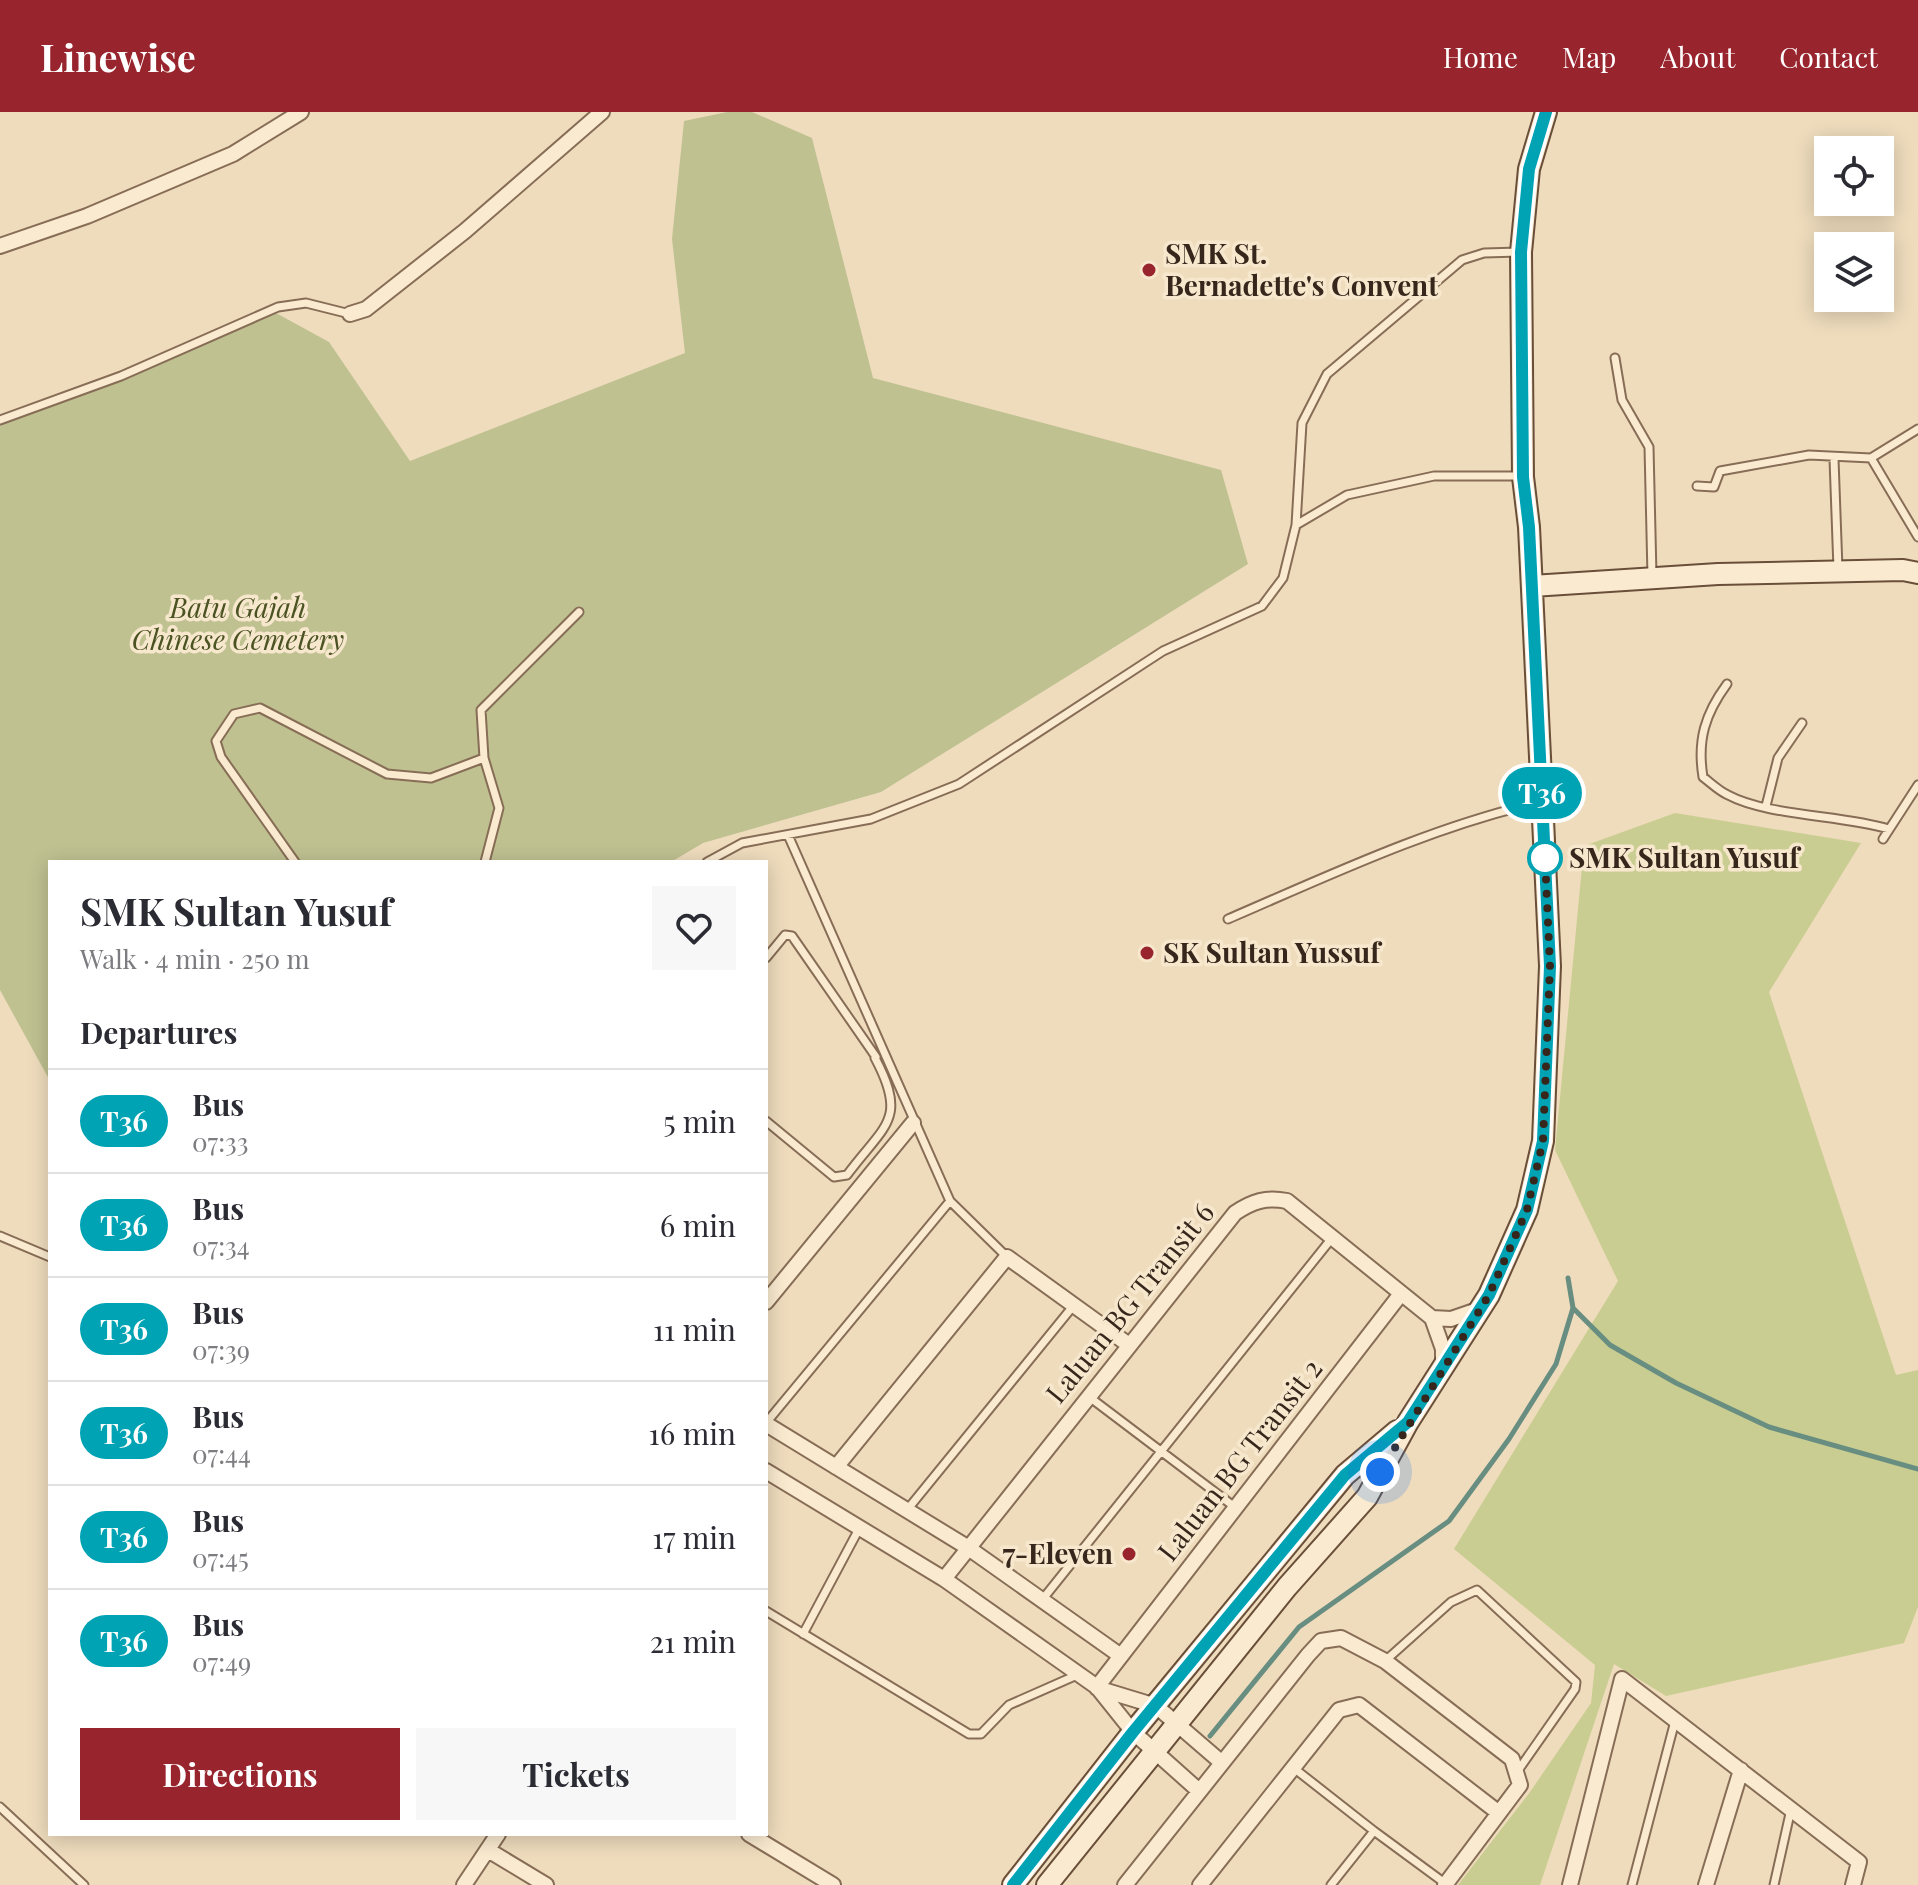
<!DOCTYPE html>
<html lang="en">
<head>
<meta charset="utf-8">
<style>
  :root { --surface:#fff; --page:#f7f7f7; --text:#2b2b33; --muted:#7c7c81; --line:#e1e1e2; --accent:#98242d }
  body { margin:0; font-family:"Playfair Display",serif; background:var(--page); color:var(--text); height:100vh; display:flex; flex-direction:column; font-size:30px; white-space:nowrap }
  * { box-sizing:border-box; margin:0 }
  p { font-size:26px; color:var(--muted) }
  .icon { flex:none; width:44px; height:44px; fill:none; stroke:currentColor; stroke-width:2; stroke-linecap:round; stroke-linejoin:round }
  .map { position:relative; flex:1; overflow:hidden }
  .details { position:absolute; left:48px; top:748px; width:720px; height:976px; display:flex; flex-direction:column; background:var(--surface); border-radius:0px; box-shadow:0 4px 20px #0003 }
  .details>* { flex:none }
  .badge { padding:0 16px; border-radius:26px; font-size:28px; line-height:52px }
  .controls { position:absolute; left:1814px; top:24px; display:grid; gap:16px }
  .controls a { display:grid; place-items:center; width:80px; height:80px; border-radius:0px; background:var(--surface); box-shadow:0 4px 20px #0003; font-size:40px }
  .you { position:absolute; width:40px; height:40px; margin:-20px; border:6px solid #fff; border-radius:50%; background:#1a73e8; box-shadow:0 0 0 12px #1a73e833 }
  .map>.badge { position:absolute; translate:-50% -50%; box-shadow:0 0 0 4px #fff }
  h2 { padding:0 32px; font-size:30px; line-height:72px }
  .round { display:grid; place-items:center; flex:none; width:84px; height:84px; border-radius:0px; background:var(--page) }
  .overview { display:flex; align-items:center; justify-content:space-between; height:136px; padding:0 32px }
  h1 { font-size:38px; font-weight:700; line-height:60px }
  .button { display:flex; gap:16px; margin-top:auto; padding:16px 32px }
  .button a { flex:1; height:92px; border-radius:0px; background:var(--accent); color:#fff; font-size:32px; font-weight:700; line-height:92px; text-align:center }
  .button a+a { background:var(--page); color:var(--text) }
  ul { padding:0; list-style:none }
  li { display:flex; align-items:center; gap:24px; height:104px; padding:0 32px; border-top:2px solid var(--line) }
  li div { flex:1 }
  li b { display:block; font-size:30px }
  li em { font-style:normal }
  li .badge { min-width:88px; font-weight:700; text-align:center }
  header { display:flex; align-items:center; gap:48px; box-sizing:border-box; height:112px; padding:0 40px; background:var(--accent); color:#fff }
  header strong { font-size:38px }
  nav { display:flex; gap:44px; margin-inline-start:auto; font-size:28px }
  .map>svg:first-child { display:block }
  .green { fill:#cacd91 }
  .cemetery { fill:#bfc191 }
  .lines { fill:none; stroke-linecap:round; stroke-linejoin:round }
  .stream { stroke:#688e82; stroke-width:5 }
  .lane-casing { stroke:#876d56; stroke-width:11 }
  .street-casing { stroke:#876d56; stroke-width:18 }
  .secondary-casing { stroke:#694e39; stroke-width:24 }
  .lane { stroke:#faead0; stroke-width:7 }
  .street { stroke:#faead0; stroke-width:14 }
  .secondary { stroke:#faead0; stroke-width:20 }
  .line-casing { stroke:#fff; stroke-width:18 }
  .line { stroke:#00a3b4; stroke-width:12 }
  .walk { stroke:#36261b; stroke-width:8; stroke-dasharray:0 14.4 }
  .poi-dot { fill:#98242d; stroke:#f6e7cd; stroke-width:3 }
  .stop-dot { fill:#fff; stroke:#00a3b4; stroke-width:4 }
  .labels { text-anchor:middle; stroke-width:7; stroke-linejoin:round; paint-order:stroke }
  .poi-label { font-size:28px; font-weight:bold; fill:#36261b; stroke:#f6e7cd; text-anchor:start }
  .park-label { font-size:28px; font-style:italic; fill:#4a5321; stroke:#f6e7cd }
  .stop-label { font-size:28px; font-weight:bold; fill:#36261b; stroke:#f6e7cd; text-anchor:start }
  .street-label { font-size:28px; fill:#36261b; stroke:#f6e7cd }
</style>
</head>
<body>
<header>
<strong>Linewise</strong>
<nav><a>Home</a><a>Map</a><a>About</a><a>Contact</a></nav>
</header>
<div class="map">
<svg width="1918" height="1773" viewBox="0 0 1918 1773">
  <rect width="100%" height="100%" fill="#efdcbd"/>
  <!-- green -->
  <path class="green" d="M 1675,701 L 1861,731 L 1769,880 L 1896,1263 L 1918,1258 L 1918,1495 L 1904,1531 L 1666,1584 L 1614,1552 L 1540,1773 L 1458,1773 L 1530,1680 L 1591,1591 L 1595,1553 L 1454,1437 L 1618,1169 L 1555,1038 L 1584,734 Z"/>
  <!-- cemetery -->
  <path class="cemetery" d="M 727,0 L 752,0 L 812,26 L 873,266 L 1221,358 L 1248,452 L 881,680 L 703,731 L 671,750 L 50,750 L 50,969 L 0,878 L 0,305 L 276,201 L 329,230 L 410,349 L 685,241 L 672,127 L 684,9 Z"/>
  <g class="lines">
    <!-- stream -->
    <path class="stream" d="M 1568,1166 L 1573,1196 L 1610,1233 L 1676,1271 L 1769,1315 L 1918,1357
      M 1210,1624 L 1299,1515 L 1449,1409 L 1509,1327 L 1556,1252 L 1573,1196"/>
    <!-- lane casing -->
    <g class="lane-casing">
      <path id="lane" d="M 1615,246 L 1622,288 L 1649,335 L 1652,464
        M 0,308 L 121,264 L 278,195 L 306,191 L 350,202
        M 1871,346 L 1918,425
        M 1834,347 L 1838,457
        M 1697,374 L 1714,375 L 1720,359 L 1809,343 L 1871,346 L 1918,317
        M 1296,413 L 1302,311 L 1327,262 L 1462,148 L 1484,141 L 1519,140
        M 1727,572 C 1705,602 1697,628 1703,665 C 1711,671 1719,679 1728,683 C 1767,704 1842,703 1889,717
        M 484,646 L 481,598 L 579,500
        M 1766,694 L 1778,646 L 1802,611
        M 788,723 L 950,1089 L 1007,1145
        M 1883,727 L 1918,673
        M 295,750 L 221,645 L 216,629 L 234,602 L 260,596 L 387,662 L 431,666 L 484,646 L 499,696 L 485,750
        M 707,750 L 742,731 L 871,707 L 959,672 L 1163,539 L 1262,494 L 1283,466 L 1296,413 L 1347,383 L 1434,364 L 1521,364
        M 1228,807 C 1330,763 1431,715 1540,690
        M 766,846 L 785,823 L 792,824 L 876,945
        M 766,1009 L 834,1065 L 847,1063 C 885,1012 908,1008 875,946
        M 0,1124 L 50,1145
        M 1088,1284 L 1236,1396
        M 766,1311 L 950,1089
        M 907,1398 L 1074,1193
        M 1042,1488 L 1332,1126
        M 766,1499 L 969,1622 L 981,1622 L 1009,1593 L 1077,1563
        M 803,1522 L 860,1415
        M 1385,1549 L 1451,1490 L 1477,1478 L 1576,1570 L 1575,1577 L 1517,1660
        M 1295,1657 L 1374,1719 L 1331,1773
        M 0,1695 L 84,1773
        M 1374,1719 L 1446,1772
        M 1632,1773 L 1675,1609
        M 1774,1773 L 1791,1697"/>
    </g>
    <!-- street casing -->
    <g class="street-casing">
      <path id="street" d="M 0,134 L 87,104 L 233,42 L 301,0
        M 350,202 L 366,197 L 465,119 L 602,0
        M 766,1190 L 913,1011
        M 1432,1206 L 1451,1207 L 1480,1197
        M 766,1312 L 967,1435 L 1121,1544
        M 836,1355 L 1007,1145 L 1129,1233
        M 766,1359 L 944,1467 L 1097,1575 L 1133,1620 L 1198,1678
        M 944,1467 L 1235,1101 C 1253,1089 1266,1085 1287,1089 L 1432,1206 L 1443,1237 L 1443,1254
        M 1097,1575 L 1400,1183
        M 1097,1576 L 1156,1594 L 1221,1650
        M 749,1722 L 833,1773
        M 488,1738 L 546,1773
        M 464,1773 L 498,1722
        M 1125,1773 L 1308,1543 L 1321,1529 L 1341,1526 L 1385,1549 L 1512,1647 L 1520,1673 L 1445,1773
        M 1200,1773 L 1339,1598 L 1359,1593 L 1499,1701
        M 1570,1773 L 1622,1567 L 1859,1750 L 1853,1773
        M 1706,1773 L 1741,1658"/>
    </g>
    <!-- secondary casing -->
    <g class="secondary-casing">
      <path id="secondary" d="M 1532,474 L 1718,462 L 1903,458 L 1918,461
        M 1013,1773 L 1133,1620 L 1345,1363 L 1397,1319
        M 1047,1773 L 1287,1475 L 1367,1385 L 1408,1310 L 1489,1183 L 1527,1098 L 1543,1029 L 1550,854 L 1529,415 L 1523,365 L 1521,140 L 1529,57 L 1546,0"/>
    </g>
    <!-- lane -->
    <use href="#lane" class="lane"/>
    <!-- street -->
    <use href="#street" class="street"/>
    <!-- secondary -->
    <use href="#secondary" class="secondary"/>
  </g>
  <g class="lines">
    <!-- line casing -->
    <g class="line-casing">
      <path id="line" d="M 1013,1773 L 1133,1620 L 1345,1363 L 1408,1310 L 1489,1183 L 1527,1098 L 1543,1029 L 1550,854 L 1529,415 L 1523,365 L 1521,140 L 1529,57 L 1546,0"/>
    </g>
    <!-- line -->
    <use href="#line" class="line"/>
    <!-- walk -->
    <path class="walk" d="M 1380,1360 L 1489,1183 L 1527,1098 L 1543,1029 L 1550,854 L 1545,746"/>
  </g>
  <!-- markers -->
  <g class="poi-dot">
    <circle cx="1149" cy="158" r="8"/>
    <circle cx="1147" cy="841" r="8"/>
    <circle cx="1129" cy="1442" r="8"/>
  </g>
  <circle class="stop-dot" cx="1545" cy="746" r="16"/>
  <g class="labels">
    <!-- poi labels -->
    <g class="poi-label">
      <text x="1165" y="152">SMK St.<tspan x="1165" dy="32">Bernadette's Convent</tspan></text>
      <text x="1163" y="851">SK Sultan Yussuf</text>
      <text x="1113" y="1452" text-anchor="end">7-Eleven</text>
    </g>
    <!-- park labels -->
    <g class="park-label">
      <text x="238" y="506">Batu Gajah<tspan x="238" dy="32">Chinese Cemetery</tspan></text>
    </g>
    <!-- stop labels -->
    <g class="stop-label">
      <text x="1569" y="756">SMK Sultan Yusuf</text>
    </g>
    <!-- street labels -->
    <g class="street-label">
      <text transform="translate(1130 1191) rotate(-51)" y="10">Laluan BG Transit 6</text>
      <text transform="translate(1240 1348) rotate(-52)" y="10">Laluan BG Transit 2</text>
    </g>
  </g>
</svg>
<div class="controls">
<a><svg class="icon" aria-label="locate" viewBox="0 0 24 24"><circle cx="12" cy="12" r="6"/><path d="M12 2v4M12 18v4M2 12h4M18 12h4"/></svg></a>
<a><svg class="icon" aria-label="layers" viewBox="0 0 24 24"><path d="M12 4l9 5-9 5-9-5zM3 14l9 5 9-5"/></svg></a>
</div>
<div class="you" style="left:1380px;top:1360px"></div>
<b class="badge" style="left:1542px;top:681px;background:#00a3b4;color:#fff">T36</b>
<section class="details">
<div class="overview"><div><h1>SMK Sultan Yusuf</h1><p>Walk · 4 min · 250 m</p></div><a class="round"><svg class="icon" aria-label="heart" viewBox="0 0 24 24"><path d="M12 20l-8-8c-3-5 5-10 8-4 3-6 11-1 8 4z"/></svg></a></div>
<h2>Departures</h2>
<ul>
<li><span class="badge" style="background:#00a3b4;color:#fff">T36</span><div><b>Bus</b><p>07:33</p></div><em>5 min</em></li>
<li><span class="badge" style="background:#00a3b4;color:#fff">T36</span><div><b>Bus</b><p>07:34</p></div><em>6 min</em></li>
<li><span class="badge" style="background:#00a3b4;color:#fff">T36</span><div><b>Bus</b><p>07:39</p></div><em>11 min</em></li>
<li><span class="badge" style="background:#00a3b4;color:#fff">T36</span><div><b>Bus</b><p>07:44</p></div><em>16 min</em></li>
<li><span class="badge" style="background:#00a3b4;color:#fff">T36</span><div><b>Bus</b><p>07:45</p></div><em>17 min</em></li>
<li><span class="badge" style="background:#00a3b4;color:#fff">T36</span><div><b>Bus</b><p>07:49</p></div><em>21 min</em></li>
</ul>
<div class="button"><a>Directions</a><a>Tickets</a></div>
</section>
</div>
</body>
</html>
